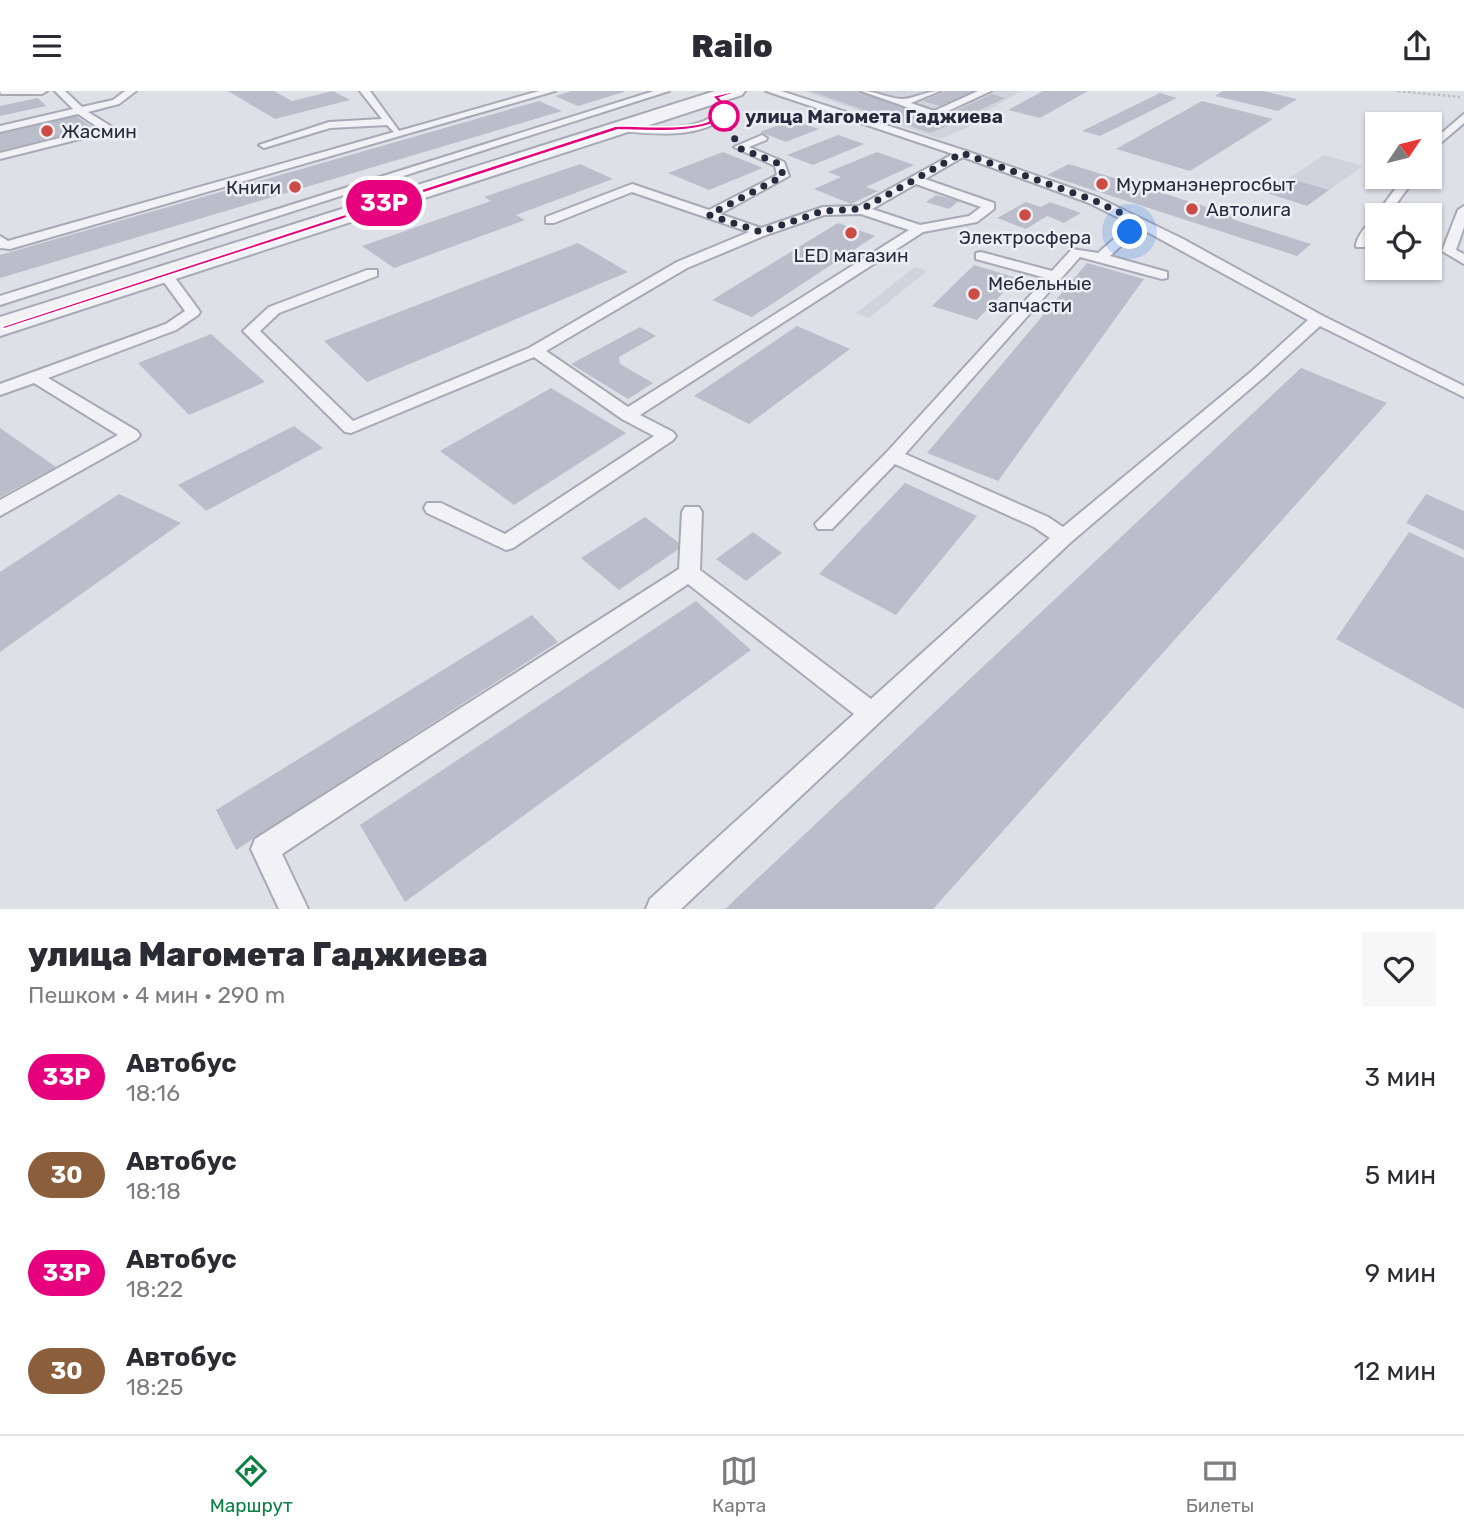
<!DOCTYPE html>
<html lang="ru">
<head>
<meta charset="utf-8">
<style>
  :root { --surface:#fff; --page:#f7f7f7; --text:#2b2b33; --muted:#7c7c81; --line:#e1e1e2; --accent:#0b8043 }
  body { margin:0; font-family:Rubik,sans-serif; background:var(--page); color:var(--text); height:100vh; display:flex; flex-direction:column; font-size:26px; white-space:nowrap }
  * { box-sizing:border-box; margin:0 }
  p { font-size:23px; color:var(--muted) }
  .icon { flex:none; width:38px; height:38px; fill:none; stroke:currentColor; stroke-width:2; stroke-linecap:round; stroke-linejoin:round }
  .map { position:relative; height:818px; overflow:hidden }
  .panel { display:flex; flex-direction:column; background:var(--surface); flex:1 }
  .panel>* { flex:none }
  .badge { padding:0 14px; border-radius:23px; font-size:24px; line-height:46px }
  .needle { width:46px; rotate:55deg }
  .buttons { position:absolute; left:1365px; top:21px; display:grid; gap:14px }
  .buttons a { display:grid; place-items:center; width:77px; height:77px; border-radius:0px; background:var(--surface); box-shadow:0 2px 5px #0004; font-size:35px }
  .you { position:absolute; width:35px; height:35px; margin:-18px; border:5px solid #fff; border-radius:50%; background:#1a73e8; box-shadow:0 0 0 10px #1a73e833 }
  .map>.badge { position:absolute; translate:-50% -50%; box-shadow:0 0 0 4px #fff }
  .round { display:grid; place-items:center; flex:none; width:74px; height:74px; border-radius:0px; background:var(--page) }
  .head { display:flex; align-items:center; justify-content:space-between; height:119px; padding:0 28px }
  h1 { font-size:33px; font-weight:800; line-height:52px }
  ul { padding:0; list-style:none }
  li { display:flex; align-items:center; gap:21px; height:98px; padding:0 28px }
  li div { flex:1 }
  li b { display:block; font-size:26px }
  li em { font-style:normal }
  li .badge { min-width:77px; font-weight:700; text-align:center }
  header { display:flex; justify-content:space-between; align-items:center; height:91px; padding:0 28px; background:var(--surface); font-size:32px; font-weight:800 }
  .dock { display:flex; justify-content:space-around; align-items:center; height:98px; border-top:2px solid var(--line); background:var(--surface); font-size:19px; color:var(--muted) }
  .dock a { display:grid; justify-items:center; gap:4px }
  .dock .on { color:var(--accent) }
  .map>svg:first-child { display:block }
  .built { fill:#d0d2dc }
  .building { fill:#bbbeca }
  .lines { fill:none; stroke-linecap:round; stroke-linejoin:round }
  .service-casing { stroke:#a7aab4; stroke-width:4 }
  .tertiary-casing { stroke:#a7aab4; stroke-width:4 }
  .path { stroke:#bcbec6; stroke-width:2.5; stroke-dasharray:2.5 2.5; stroke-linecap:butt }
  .service { fill:#f1f1f6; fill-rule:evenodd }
  .tertiary { fill:#f1f1f6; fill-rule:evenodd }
  .line { fill:#e6007e; stroke:#fff; stroke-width:2 }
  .walk { stroke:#272b3e; stroke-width:7; stroke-dasharray:0 12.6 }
  .stop-dot { fill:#fff; stroke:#e6007e; stroke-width:3.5 }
  .poi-dot { fill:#cc4b44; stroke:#edeff5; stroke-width:2.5 }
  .labels { text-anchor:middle; stroke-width:5; stroke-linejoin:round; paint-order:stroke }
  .far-stop-label { font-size:19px; font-weight:bold; fill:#272b3e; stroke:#edeff5; text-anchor:start }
  .far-poi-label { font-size:19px; fill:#272b3e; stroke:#edeff5; text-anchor:start }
</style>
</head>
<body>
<header><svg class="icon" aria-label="menu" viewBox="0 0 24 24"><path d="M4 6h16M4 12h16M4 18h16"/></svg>Railo<svg class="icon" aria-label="share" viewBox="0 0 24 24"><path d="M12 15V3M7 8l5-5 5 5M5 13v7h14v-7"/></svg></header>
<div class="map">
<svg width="1464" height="818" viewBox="0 0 1464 818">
  <rect width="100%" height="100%" fill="#dee0e7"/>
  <!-- built -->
  <path class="built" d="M 803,0 L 1021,0 L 975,27 L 969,36 L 940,48 Z
    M 1324,64 L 1363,75 L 1329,99 L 1289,87 Z
    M 915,176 L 927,180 L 869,227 L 856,222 Z"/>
  <!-- building -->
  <path class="building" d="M 228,0 L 274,0 L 292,10 L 333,0 L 350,9 L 275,28 Z
    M 572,0 L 624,0 L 624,1 L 578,15 L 555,5 Z
    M 810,0 L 857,0 L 954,32 L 930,42 Z
    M 946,0 L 975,0 L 940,15 L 923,10 Z
    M 1043,0 L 1088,0 L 1040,27 L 1008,19 Z
    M 1223,0 L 1263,0 L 1297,8 L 1278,20 L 1215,5 Z
    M 1160,2 L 1177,7 L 1100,45 L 1082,40 Z
    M 992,3 L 1005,7 L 969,24 L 955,20 Z
    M 38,7 L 46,15 L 0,25 L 0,15 Z
    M 539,10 L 562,20 L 0,187 L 0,164 Z
    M 1202,10 L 1273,28 L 1190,80 L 1116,58 Z
    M 76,25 L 93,37 L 0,60 L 0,43 Z
    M 792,29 L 819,38 L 786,51 L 760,41 Z
    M 838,44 L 864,53 L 813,74 L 787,64 Z
    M 723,61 L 763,77 L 709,99 L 668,82 Z
    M 877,61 L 914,74 L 866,96 L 878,100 L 851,113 L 814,98 L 841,86 L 828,81 Z
    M 580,73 L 613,88 L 516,124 L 525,129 L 394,177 L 362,155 L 491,110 L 484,106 Z
    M 1069,73 L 1236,125 L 1232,128 L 1311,153 L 1297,165 L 1047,84 Z
    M 1289,87 L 1329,99 L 1307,115 L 1267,102 Z
    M 936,104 L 959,110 L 949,118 L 926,111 Z
    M 1026,111 L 1041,116 L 1050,111 L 1081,122 L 1064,132 L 1047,125 L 1026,138 L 997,127 Z
    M 838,132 L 875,145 L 752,226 L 712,209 Z
    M 578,152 L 628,181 L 367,291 L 324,250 Z
    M 1087,172 L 1144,188 L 998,390 L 927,362 Z
    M 974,174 L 1017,187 L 977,229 L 932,215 Z
    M 797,235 L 850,258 L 749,333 L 694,305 Z
    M 640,236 L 656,245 L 619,266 L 620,273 L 653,292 L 628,308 L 571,273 Z
    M 211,243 L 265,291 L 189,324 L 138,272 Z
    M 1301,277 L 1387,312 L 933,818 L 725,818 Z
    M 551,297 L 626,342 L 514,414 L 440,360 Z
    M 294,335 L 323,357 L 206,420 L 178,394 Z
    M 0,337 L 56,376 L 0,406 Z
    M 905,392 L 977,425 L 896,524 L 819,483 Z
    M 119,403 L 181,432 L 0,561 L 0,481 Z
    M 1426,403 L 1464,420 L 1464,459 L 1406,432 Z
    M 645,426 L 683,455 L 619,499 L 581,467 Z
    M 753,441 L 782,462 L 746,490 L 716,468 Z
    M 1409,441 L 1464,467 L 1464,618 L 1336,548 Z
    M 696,510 L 751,559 L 405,811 L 360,734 Z
    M 532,524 L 558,551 L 236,759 L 216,719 Z"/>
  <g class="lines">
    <!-- service casing -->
    <g class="service-casing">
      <path id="service" d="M 0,0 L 47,0 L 42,3 L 1,3 Z
        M 55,0 L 65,0 L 82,16 L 113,9 L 125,0 L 136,0 L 119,13 L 88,21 L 112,36 L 112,40 L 0,68 L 0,62 L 99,37 L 78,23 L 0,41 L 0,35 L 73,18 Z
        M 360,0 L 370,0 L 399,40 L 539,0 L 555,0 L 10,158 L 0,157 L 0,145 L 8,150 L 394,41 L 387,34 L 330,37 L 264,57 L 259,54 L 329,31 L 382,28 Z
        M 654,0 L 669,0 L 0,214 L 0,205 Z
        M 766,0 L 781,0 L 966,60 L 1097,106 L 1183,148 L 1323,225 L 1464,295 L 1464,306 L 1320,235 L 1264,286 L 1071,451 L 681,818 L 646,818 L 650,808 L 854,623 L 688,493 L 282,763 L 308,818 L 279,818 L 251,758 L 255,748 L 679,478 L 682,421 L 685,416 L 699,416 L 702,421 L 700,479 L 871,608 L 1050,447 L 1034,436 L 895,373 L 832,438 L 818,438 L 815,433 L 887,361 L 1046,187 L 976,168 L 976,162 L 981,161 L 1052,180 L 1072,158 L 1098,162 L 1131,133 L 1089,112 L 963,66 L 925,88 L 994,112 L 994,118 L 977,131 L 923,141 L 640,324 L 673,341 L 676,345 L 673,349 L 513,457 L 506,459 L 427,422 L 424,417 L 427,412 L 441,412 L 505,443 L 654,345 L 622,328 L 534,266 L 351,342 L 345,341 L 243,240 L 269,216 L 367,179 L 377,179 L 377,185 L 279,222 L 260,240 L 353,330 L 529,257 L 677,171 L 749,141 L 632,101 L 554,132 L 546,132 L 546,126 L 632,93 L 709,119 L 777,84 L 775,75 L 734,56 L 762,44 L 767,47 L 766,49 L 749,56 L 784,71 L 789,85 L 720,123 L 761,137 L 823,116 L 859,115 L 953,63 ZM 916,93 L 981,116 L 969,125 L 920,134 L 872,118 ZM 861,123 L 909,139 L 628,316 L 546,260 L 687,177 L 766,144 L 824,124 ZM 1140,137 L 1308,229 L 1252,280 L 1063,436 L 1048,426 L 905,363 L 1080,166 L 1162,188 L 1167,187 L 1167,181 L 1110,165 Z
        M 861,0 C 876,0 887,7 901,8 C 911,9 926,0 940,0 L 911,12 L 934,20 L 978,0 L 991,0 L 935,26 Z
        M 712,4 L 718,4 L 733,17 C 708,50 655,43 618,40 L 613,37 L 618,34 C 650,36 699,44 722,17 L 712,8 Z
        M 1464,23 L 1464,32 L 1430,61 L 1430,52 Z
        M 1404,86 L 1416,86 L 1388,124 L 1377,126 L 1376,124 Z
        M 1464,115 L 1464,136 L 1456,159 L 1464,163 L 1464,173 L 1442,160 L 1458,119 Z
        M 1377,127 L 1377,140 L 1366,156 L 1356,156 C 1355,148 1368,130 1377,127 Z
        M 165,179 L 170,180 L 198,218 L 200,221 L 198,224 L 176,239 L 48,287 L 137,340 L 140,344 L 137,348 L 0,425 L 0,409 L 118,344 L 34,292 L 0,304 L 0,293 L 166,233 L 185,220 L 158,183 Z"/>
    </g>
    <!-- tertiary casing -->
    <g class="tertiary-casing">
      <path id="tertiary" d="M 715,0 L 745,0 L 742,4 L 0,245 L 0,226 Z"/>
    </g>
    <!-- path -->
    <path class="path" d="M 1398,0 L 1460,6"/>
    <!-- service -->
    <use href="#service" class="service"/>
    <!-- tertiary -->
    <use href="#tertiary" class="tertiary"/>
  </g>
  <!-- line -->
  <path class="line" d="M 735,0 L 738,1 L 720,7 L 732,18 C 716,46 647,40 618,39 L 4,238 L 0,236 L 615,35 C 640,33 710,44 724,18 L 712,5 Z"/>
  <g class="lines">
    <!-- walk -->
    <path class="walk" d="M 724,25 L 739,57 L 780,73 L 783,85 L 709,124 L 761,141 L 823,120 L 862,118 L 962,62 L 1093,109 L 1140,131 L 1130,141"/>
  </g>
  <!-- markers -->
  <circle class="stop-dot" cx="724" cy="25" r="14"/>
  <g class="poi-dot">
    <circle cx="47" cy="40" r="7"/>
    <circle cx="1102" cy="93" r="7"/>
    <circle cx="295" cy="96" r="7"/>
    <circle cx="1192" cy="118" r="7"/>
    <circle cx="1025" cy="124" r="7"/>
    <circle cx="851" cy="142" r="7"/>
    <circle cx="974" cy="203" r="7"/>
  </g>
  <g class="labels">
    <!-- far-stop labels -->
    <g class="far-stop-label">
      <text x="745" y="32">улица Магомета Гаджиева</text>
    </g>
    <!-- far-poi labels -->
    <g class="far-poi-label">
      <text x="61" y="47">Жасмин</text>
      <text x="1116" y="100">Мурманэнергосбыт</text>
      <text x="281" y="103" text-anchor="end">Книги</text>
      <text x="1206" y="125">Автолига</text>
      <text x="1025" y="153" text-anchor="middle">Электросфера</text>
      <text x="851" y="171" text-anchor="middle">LED магазин</text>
      <text x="988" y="199">Мебельные<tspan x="988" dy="22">запчасти</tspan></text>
    </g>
  </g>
</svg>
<div class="buttons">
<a><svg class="needle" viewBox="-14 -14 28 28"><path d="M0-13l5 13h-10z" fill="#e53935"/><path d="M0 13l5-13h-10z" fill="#7c7c81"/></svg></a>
<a><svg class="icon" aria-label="locate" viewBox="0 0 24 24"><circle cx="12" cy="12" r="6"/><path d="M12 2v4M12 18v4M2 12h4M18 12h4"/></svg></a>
</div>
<div class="you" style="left:1130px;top:141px"></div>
<b class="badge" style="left:384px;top:112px;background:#e6007e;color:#fff">33Р</b>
</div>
<section class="panel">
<div class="head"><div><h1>улица Магомета Гаджиева</h1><p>Пешком · 4 мин · 290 m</p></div><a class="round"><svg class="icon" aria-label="heart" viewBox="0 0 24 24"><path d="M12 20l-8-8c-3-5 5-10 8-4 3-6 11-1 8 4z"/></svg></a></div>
<ul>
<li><span class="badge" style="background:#e6007e;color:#fff">33Р</span><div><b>Автобус</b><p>18:16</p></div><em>3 мин</em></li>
<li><span class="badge" style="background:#8b5e3c;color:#fff">30</span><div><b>Автобус</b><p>18:18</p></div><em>5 мин</em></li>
<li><span class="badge" style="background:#e6007e;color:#fff">33Р</span><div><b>Автобус</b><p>18:22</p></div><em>9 мин</em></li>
<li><span class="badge" style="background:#8b5e3c;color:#fff">30</span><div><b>Автобус</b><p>18:25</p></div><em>12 мин</em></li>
</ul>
</section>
<nav class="dock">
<a class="on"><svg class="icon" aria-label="directions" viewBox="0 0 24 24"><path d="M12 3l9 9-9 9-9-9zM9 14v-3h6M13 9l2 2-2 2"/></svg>Маршрут</a>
<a><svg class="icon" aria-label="map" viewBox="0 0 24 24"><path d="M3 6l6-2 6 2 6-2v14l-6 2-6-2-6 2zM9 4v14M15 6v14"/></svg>Карта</a>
<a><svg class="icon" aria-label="tickets" viewBox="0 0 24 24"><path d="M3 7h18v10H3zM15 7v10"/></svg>Билеты</a>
</nav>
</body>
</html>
